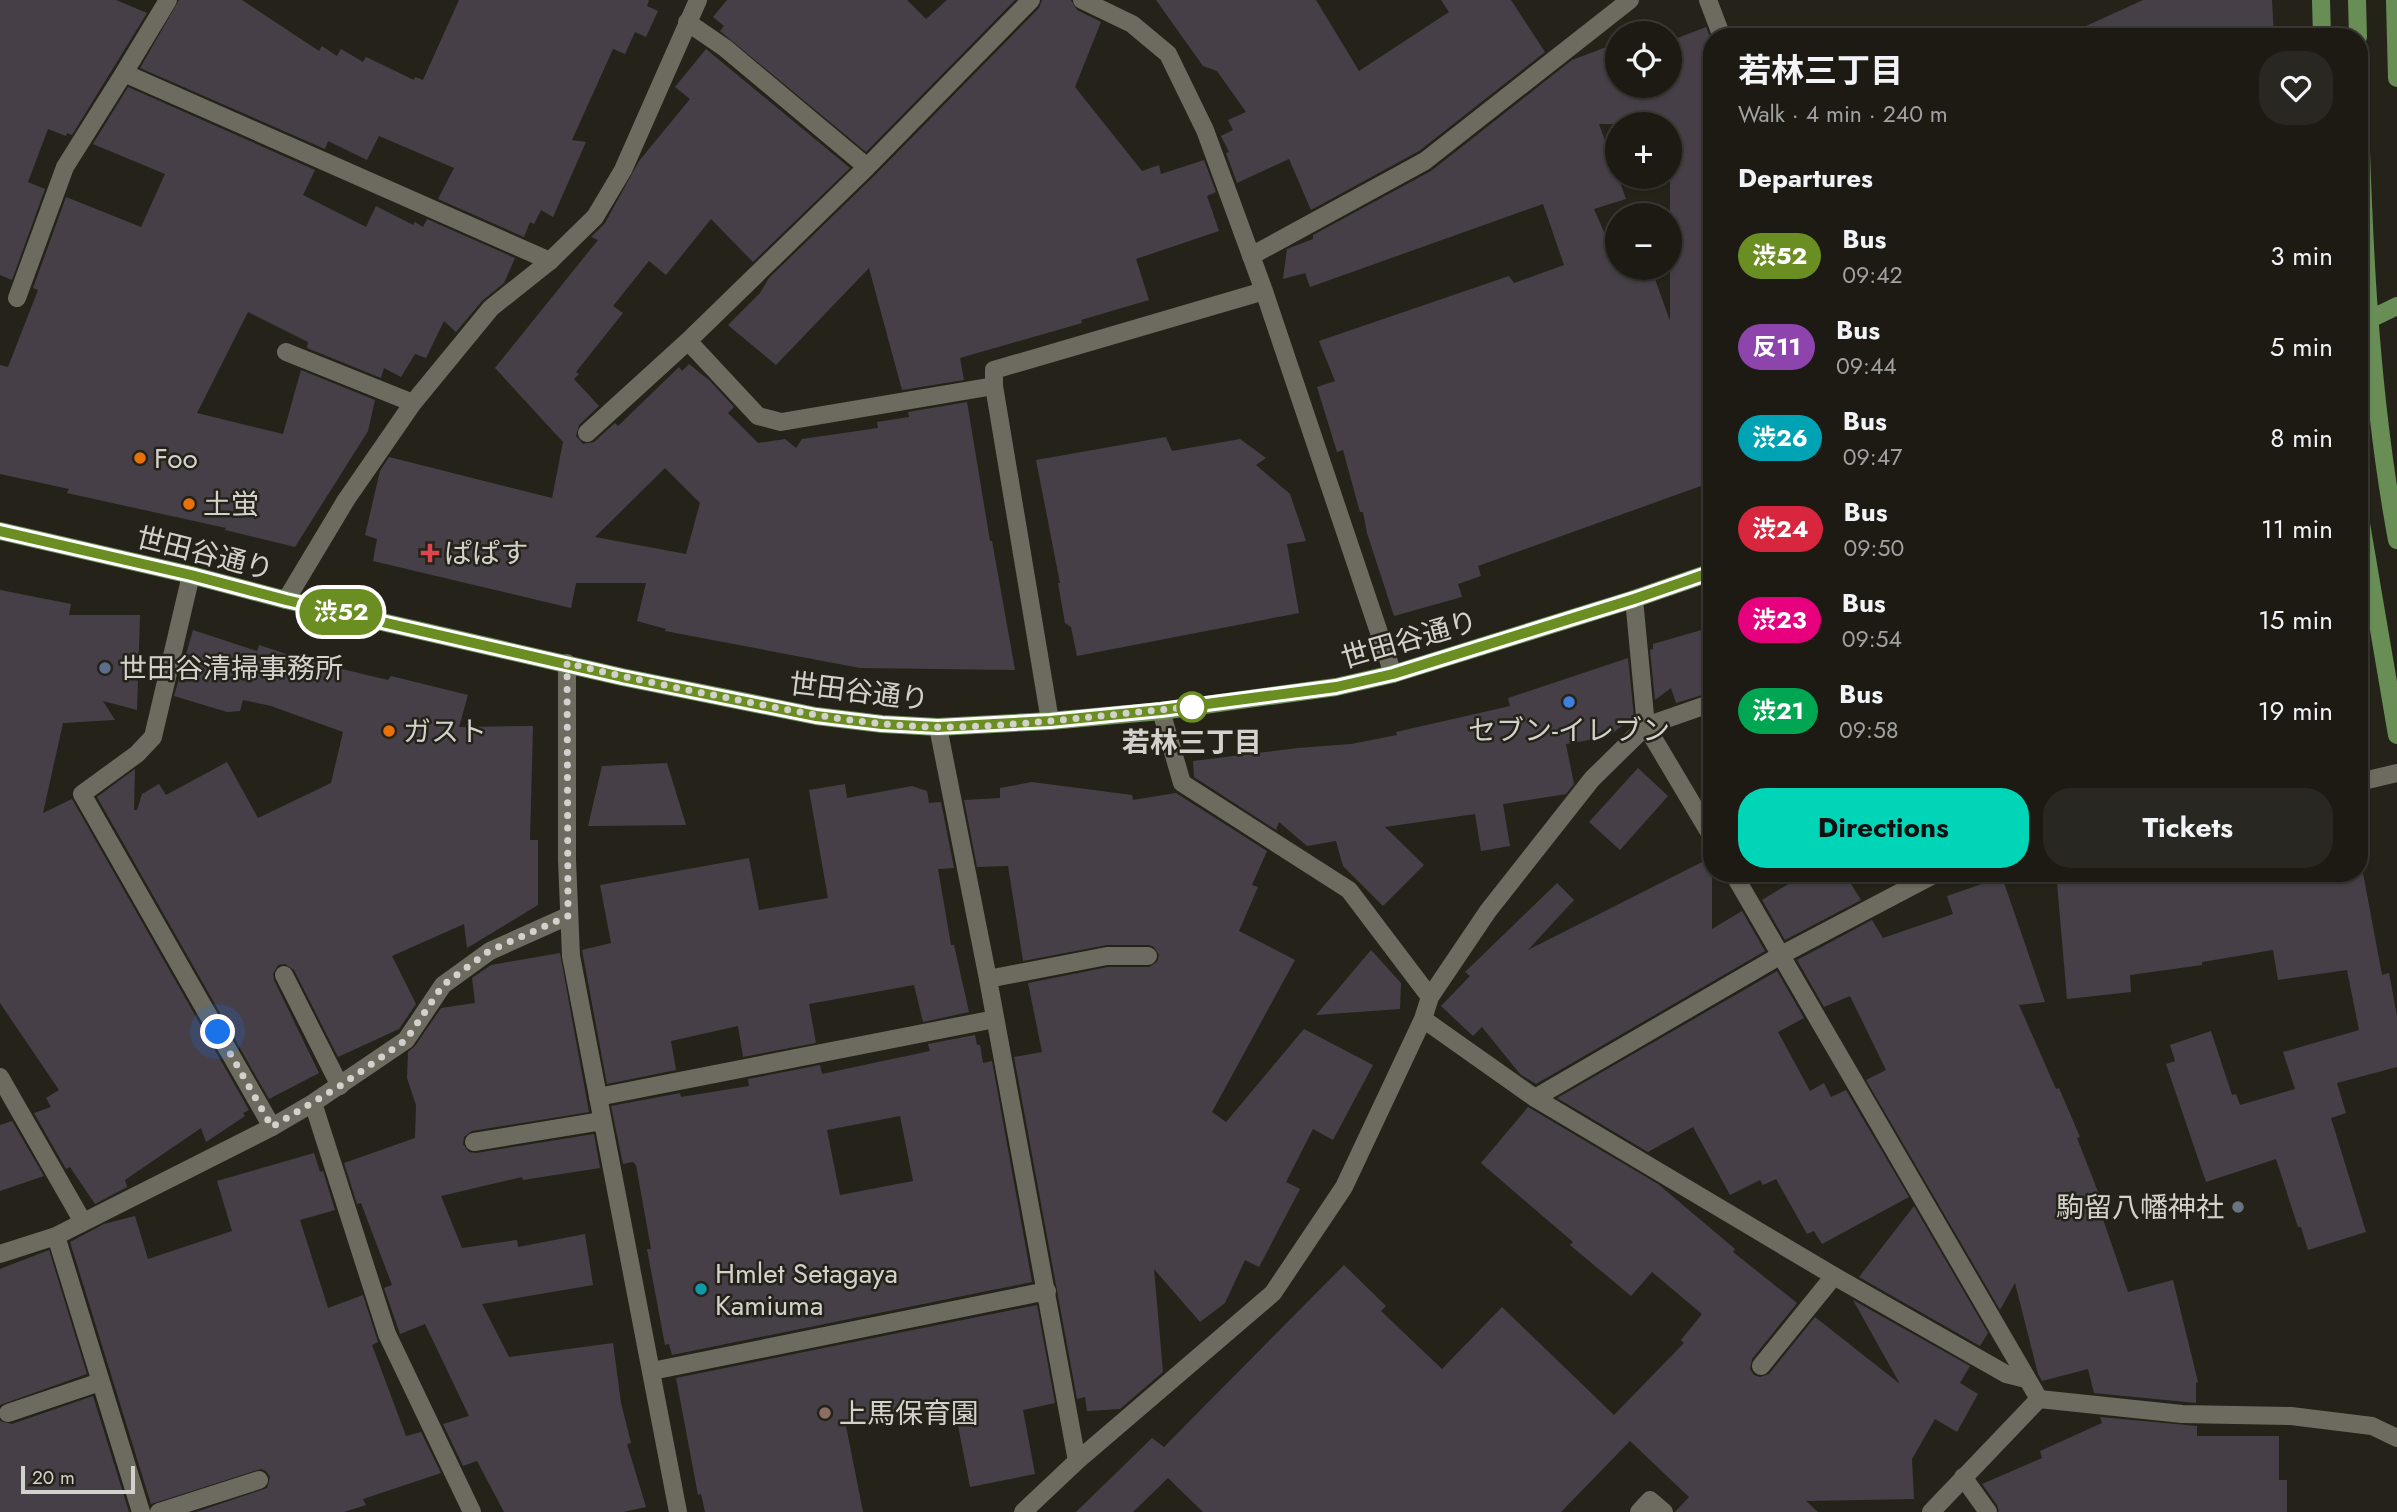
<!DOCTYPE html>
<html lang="en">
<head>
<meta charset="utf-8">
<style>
  :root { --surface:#1c1a13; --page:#292721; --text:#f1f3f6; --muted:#a0a1a0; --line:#3a3833; --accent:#00d5b7 }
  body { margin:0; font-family:Jost,"Noto Sans JP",sans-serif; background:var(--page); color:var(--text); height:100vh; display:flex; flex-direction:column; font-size:26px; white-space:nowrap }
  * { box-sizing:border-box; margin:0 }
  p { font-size:23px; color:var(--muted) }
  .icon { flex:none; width:38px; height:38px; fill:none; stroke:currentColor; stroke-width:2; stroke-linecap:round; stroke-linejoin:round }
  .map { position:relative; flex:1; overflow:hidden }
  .side { position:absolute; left:1703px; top:28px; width:665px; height:854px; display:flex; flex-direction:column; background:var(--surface); border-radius:28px; box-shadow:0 2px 5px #0004,0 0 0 2px var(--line) }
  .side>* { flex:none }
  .badge { padding:0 14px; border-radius:23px; font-size:24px; line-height:46px }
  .tools { position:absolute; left:1605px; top:21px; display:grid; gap:14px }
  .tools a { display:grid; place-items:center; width:77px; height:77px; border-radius:50%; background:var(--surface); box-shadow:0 2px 5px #0004,0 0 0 2px var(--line); font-size:35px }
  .scale { position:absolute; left:21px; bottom:18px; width:114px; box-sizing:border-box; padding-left:7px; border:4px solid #d3d1cb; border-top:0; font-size:19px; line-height:24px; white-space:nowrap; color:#d3d1cb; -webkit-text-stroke:5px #252319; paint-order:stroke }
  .you { position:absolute; width:35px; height:35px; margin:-18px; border:5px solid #fff; border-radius:50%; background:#1a73e8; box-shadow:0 0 0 10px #1a73e833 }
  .map>.badge { position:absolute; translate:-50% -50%; box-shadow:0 0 0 4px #fff }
  h2 { padding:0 35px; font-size:26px; line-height:63px }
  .round { display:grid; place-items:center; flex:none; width:74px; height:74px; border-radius:28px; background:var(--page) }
  .summary { display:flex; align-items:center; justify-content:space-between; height:119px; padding:0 35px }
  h1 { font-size:33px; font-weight:700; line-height:52px }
  .action { display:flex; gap:14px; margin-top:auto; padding:14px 35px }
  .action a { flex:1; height:80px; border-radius:28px; background:var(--accent); color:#111; font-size:28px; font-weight:700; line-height:80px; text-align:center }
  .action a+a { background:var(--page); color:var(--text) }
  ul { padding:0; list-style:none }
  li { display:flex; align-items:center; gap:21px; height:91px; padding:0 35px }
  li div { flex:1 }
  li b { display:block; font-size:26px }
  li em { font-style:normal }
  li .badge { min-width:77px; font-weight:700; text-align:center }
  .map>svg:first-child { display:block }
  .building { fill:#473f47; fill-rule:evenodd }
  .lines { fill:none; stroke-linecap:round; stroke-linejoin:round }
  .service { stroke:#6d6a5f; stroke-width:18 }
  .minor { stroke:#6d6a5f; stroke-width:18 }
  .tertiary { stroke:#6d6a5f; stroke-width:18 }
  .primary { stroke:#688e56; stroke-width:18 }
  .line-casing { stroke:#fff; stroke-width:16 }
  .line { stroke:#6b8e23; stroke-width:10 }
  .walk { stroke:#d3d1cb; stroke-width:7; stroke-dasharray:0 12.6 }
  .food-dot { fill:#e8710a; stroke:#252319; stroke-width:2.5 }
  .health-dot { fill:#e0444e; stroke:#252319; stroke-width:2.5 }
  .service-dot { fill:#5c6f8a; stroke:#252319; stroke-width:2.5 }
  .shop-dot { fill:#3f7fe0; stroke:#252319; stroke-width:2.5 }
  .stop-dot { fill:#fff; stroke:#6b8e23; stroke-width:3.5 }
  .worship-dot { fill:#6b7280; stroke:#252319; stroke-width:2.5 }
  .culture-dot { fill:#0f9aa8; stroke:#252319; stroke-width:2.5 }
  .education-dot { fill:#8d6e63; stroke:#252319; stroke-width:2.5 }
  .labels { text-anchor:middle; stroke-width:5; stroke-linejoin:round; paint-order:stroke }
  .poi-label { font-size:28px; fill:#d3d1cb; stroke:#252319; text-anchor:start }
  .street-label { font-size:28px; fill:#d3d1cb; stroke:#252319 }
  .stop-label { font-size:28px; font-weight:bold; fill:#d3d1cb; stroke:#252319 }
</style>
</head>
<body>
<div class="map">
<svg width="2397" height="1512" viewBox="0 0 2397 1512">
  <rect width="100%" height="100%" fill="#252319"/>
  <!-- building -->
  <path class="building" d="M 0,0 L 116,0 L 147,13 L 72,135 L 67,133 L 66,136 L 48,129 L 28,182 L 45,189 L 12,280 L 0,275 Z
    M 179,0 L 242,0 L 319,51 L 322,46 L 337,56 L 341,49 L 363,62 L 366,57 L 414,80 L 415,77 L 423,80 L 459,0 L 649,0 L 647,6 L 658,11 L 646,37 L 635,32 L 625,54 L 613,49 L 572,140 L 586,142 L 553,217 L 541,210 L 534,224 L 530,222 L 524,237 L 438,199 L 454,168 L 379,136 L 367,160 L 328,141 L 325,149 L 140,68 Z
    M 727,0 L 907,0 L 926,19 L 947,0 L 1015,0 L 866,152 L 720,31 L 724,26 L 713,17 Z
    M 1042,0 L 1071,0 L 1077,10 L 1101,22 L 1075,87 L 1142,171 L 1159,165 L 1161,174 L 1204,160 L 1216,192 L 1207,196 L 1219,231 L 1136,259 L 1149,300 L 1081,320 L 1082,323 L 960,358 L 964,380 L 902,390 L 869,268 L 776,365 L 728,325 L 760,293 L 769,278 L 875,175 L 1039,8 Z
    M 1156,0 L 1316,0 L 1359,71 L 1449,12 L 1441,0 L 1511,0 L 1545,52 L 1419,151 L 1311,210 L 1289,159 L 1237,183 L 1226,153 L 1229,152 L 1221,136 L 1233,130 L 1228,120 L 1246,112 L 1217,71 L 1203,66 Z
    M 2143,0 L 2272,0 L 2274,37 L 2062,37 Z
    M 1706,27 L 1712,41 L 1712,482 L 1478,566 L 1481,576 L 1458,584 L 1462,597 L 1394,616 L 1367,533 L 1363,512 L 1360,512 L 1343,450 L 1337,452 L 1317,387 L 1335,381 L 1319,341 L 1509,276 L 1514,283 L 1564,265 L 1543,204 L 1310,287 L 1305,273 L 1283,279 L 1287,249 L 1313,239 L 1313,235 L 1431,171 L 1572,60 L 1617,43 L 1617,86 L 1670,86 L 1670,41 ZM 1599,124 L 1670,124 L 1670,321 L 1651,268 L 1617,268 L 1617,262 L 1594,209 L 1626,199 Z
    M 706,49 L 850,168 L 753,262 L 711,219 L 666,275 L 649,261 L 613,306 L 623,313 L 576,372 L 579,374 L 574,379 L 599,406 L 579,425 L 576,436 L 583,444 L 594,442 L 615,423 L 618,426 L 679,367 L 682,371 L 689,364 L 710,381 L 734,407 L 728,413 L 758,443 L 785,439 L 796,448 L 802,439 L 878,428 L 877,422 L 909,417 L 908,412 L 967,402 L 990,541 L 992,541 L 1015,670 L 860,668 L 665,631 L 666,629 L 637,621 L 646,583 L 576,583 L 571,608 L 373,561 L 377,539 L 365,535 L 380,471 L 389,457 L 552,498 L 563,442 L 495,368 L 598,240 L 591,237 L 605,223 L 639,161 L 690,99 L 675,87 ZM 665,468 L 700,503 L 686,554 L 595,537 Z
    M 128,87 L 315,170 L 303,195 L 366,227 L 376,206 L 413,225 L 415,222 L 423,227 L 427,219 L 515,258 L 504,283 L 482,301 L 456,332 L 444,321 L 426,358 L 415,354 L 401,377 L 384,368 L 381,378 L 307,348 L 308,342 L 248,312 L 197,413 L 283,434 L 301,370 L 375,400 L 368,431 L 295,547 L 225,530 L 226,528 L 67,493 L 69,489 L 0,474 L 0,365 L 8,367 L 38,290 L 33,288 L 66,197 L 141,227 L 165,174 L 93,144 Z
    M 1166,437 L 1172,451 L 1240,439 L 1266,458 L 1256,465 L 1290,494 L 1306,541 L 1287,544 L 1299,613 L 1077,656 L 1071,627 L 1065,623 L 1058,583 L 1060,583 L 1036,460 Z
    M 0,590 L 71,604 L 69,615 L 140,615 L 137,710 L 103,701 L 115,720 L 63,723 L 43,813 L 72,799 L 249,1110 L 243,1113 L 245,1116 L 206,1142 L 201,1128 L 125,1180 L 127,1187 L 95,1204 L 70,1167 L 66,1169 L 34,1113 L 51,1107 L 46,1098 L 59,1090 L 0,1003 Z
    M 1712,627 L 1712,692 L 1676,703 L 1671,688 L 1655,700 L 1650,650 L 1653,649 L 1653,644 Z
    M 193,630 L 257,651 L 259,645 L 308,661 L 388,680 L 391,676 L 468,695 L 459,727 L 533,726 L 530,840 L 538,840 L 538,905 L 467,948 L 464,924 L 392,956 L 416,1004 L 399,1029 L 338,1057 L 294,970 L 285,964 L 278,965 L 273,974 L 274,980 L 319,1073 L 269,1099 L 97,797 L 135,769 L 134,810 L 137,810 L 142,794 L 159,784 L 166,795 L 227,762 L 258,818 L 331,783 L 343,732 L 271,706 L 243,700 L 240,711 L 227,712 L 174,696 Z
    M 1628,658 L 1634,717 L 1607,737 L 1566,744 L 1574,784 L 1566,794 L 1503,804 L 1510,846 L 1481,851 L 1475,814 L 1385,827 L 1424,865 L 1383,906 L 1343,866 L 1336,841 L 1307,846 L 1279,822 L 1276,830 L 1194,777 L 1193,761 L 1298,748 L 1351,744 L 1397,735 L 1396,732 L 1510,706 L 1508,698 Z
    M 667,763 L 686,825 L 588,826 L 602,766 Z
    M 1638,768 L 1668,796 L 1620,850 L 1589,822 Z
    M 1032,782 L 1132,795 L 1133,800 L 1176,793 L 1267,851 L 1252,885 L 1258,887 L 1239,931 L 1295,960 L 1212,1112 L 1226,1122 L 1304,1029 L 1373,1065 L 1333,1140 L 1313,1129 L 1286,1182 L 1300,1189 L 1259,1267 L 1245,1260 L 1225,1303 L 1200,1322 L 1154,1269 L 1163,1372 L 1120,1409 L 1087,1411 L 1085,1397 L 1077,1399 L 1014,1057 L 1042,1052 L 1028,983 L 1108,967 L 1149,967 L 1157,962 L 1159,955 L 1154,947 L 1149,945 L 1107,945 L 1023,961 L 1008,866 L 977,867 L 964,800 L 1000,798 L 1000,788 Z
    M 845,784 L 847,798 L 912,786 L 927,791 L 929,803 L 941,802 L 954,868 L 938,869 L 951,945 L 954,945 L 969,1012 L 923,1022 L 914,985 L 809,1004 L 816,1043 L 743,1057 L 738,1026 L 671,1041 L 676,1070 L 607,1084 L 582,950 L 611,943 L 600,885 L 749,858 L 759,910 L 828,898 L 809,790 Z
    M 1712,857 L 1712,929 L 1742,911 L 1765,951 L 1536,1084 L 1520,1074 L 1482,1027 L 1473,1036 L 1441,1006 L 1470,976 L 1465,972 L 1557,883 L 1574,900 L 1528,950 Z
    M 1784,873 L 1844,873 L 1861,900 L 1785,940 L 1762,900 L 1790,883 Z
    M 2071,873 L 2363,873 L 2382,975 L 2389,973 L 2397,1016 L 2397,1067 L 2337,1083 L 2346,1113 L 2331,1118 L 2366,1232 L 2308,1250 L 2301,1227 L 2298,1227 L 2276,1159 L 2206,1182 L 2166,1064 L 2175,1061 L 2170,1045 L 2211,1031 L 2232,1095 L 2236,1094 L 2240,1105 L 2295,1089 L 2283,1052 L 2359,1030 L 2347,970 L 2278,980 L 2273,950 L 2202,962 L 2202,965 L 2130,975 L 2131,992 L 2067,999 L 2057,883 L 2071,882 Z
    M 2002,877 L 2045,1002 L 2019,1005 L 2056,1089 L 2059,1088 L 2080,1137 L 2077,1138 L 2100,1197 L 2096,1199 L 2128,1292 L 2173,1280 L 2198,1382 L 2196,1383 L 2196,1403 L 2094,1393 L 2088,1369 L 2042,1381 L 2038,1374 L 2015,1283 L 2000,1310 L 1866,1080 L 1886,1070 L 1850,996 L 1824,1007 L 1797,960 L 1872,920 L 1883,938 L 1953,914 L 1947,896 Z
    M 1371,950 L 1401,983 L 1400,1009 L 1316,1015 Z
    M 560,953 L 589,1112 L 472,1131 L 464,1137 L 463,1144 L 469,1152 L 476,1153 L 594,1134 L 600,1168 L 523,1180 L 522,1177 L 441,1196 L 462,1248 L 517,1240 L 518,1247 L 585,1234 L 593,1285 L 482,1304 L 509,1357 L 613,1343 L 621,1403 L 631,1443 L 627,1444 L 646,1507 L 623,1512 L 504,1512 L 477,1461 L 463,1466 L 443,1424 L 469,1416 L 425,1324 L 400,1334 L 384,1288 L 392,1285 L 361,1203 L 357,1204 L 344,1163 L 415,1138 L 416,1105 L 407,1078 L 408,1052 L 415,1046 L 441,1008 L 475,1003 L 472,978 L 491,965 Z
    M 1777,971 L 1804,1018 L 1778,1032 L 1810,1091 L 1824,1083 L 1831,1097 L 1846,1090 L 1909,1197 L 1822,1244 L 1814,1231 L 1807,1234 L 1776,1179 L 1763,1185 L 1760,1180 L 1730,1195 L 1693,1127 L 1648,1152 L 1557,1098 Z
    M 975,1035 L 977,1045 L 980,1045 L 983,1063 L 992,1061 L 1032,1282 L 672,1355 L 669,1344 L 665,1345 L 647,1249 L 651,1249 L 636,1165 L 633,1162 L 623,1164 L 611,1106 L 680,1093 L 681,1097 L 749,1086 L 748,1079 L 820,1065 L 822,1074 L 930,1051 L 928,1044 ZM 900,1116 L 913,1181 L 840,1195 L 827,1130 Z
    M 1528,1107 L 1658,1184 L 1735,1249 L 1733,1252 L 1797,1303 L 1752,1359 L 1750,1369 L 1754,1375 L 1760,1377 L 1769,1374 L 1815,1317 L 1900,1384 L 1853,1300 L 1970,1366 L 1960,1383 L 1978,1394 L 1957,1432 L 1935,1419 L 1912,1459 L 1914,1499 L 1806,1501 L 1818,1512 L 1675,1512 L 1689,1497 L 1630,1441 L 1561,1512 L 1203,1512 L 1168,1478 L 1133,1512 L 1076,1512 L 1152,1438 L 1164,1447 L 1344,1265 L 1386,1306 L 1381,1311 L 1442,1369 L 1502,1307 L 1614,1415 L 1684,1343 L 1681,1340 L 1702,1314 L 1652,1272 L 1631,1296 L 1570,1245 L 1573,1242 L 1481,1163 Z
    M 12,1121 L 44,1176 L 0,1191 L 0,1125 Z
    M 314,1153 L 320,1172 L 323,1171 L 335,1210 L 300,1220 L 328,1308 L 363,1295 L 378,1342 L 372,1345 L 406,1436 L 421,1432 L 441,1473 L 363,1499 L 366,1505 L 344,1512 L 196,1512 L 267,1488 L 270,1477 L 266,1471 L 261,1469 L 151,1504 L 70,1242 L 104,1224 L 135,1216 L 148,1259 L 232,1231 L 217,1181 Z
    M 1914,1206 L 1988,1333 L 1980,1346 L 1859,1277 Z
    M 49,1250 L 87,1374 L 0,1405 L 0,1269 Z
    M 1037,1305 L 1055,1403 L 1023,1410 L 1035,1474 L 970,1487 L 954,1405 L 846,1426 L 863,1512 L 705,1512 L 701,1494 L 698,1495 L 676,1378 Z
    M 93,1396 L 129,1512 L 0,1512 L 0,1421 L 12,1424 Z
    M 2100,1417 L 2197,1426 L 2197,1436 L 2279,1436 L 2279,1480 L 2287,1480 L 2287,1512 L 1999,1512 L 1997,1505 L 1982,1484 L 2042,1458 L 2040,1451 L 2102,1423 Z"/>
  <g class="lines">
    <!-- service -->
    <path class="service" d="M 168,0 L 124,73 L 550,261
      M 687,22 L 725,48 L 867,167
      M 1251,256 L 1425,161 L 1630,0
      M 17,298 L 65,167 L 124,73
      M 286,352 L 413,403
      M 994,386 L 781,422 L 758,416 L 688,341 L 867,167 L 1031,0
      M 587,433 L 688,341
      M 191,575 L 153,737 L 137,754 L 82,794 L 272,1127
      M 284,975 L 340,1086
      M 988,979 L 1107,956 L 1148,956
      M 0,1077 L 83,1222
      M 1535,1098 L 1781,955
      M 1761,1366 L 1834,1276
      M 8,1413 L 100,1382
      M 1963,1477 L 1988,1512
      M 159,1512 L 259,1480
      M 1639,1512 L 1650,1500 L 1664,1512"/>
    <!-- minor -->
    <path class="minor" d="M 1082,0 L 1132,24 L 1168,54 L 1205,130 L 1264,291 L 1393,674
      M 1708,0 L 1722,37
      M 1634,599 L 1646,726 L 1712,837
      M 286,600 L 346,500 L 413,403 L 491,308 L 550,261 L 595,217 L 623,170 L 698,0
      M 1161,711 L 1182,783 L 1349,890 L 1430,997
      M 1050,721 L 994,386 L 994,370 L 1264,291
      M 938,727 L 988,979 L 1077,1461
      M 2359,782 L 2397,773
      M 1733,873 L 2039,1399
      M 1781,955 L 1937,873
      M 1423,1019 L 1535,1098 L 1834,1276 L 2006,1374 L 2026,1379
      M 598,1097 L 995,1019
      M 313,1103 L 387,1334 L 472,1512
      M 474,1142 L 602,1121
      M 56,1236 L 141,1512
      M 0,1254 L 56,1236 L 272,1127 L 313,1103 L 406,1040 L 443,985 L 490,951 L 568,916
      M 652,1371 L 1047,1291
      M 2039,1399 L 2182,1414 L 2291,1416 L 2372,1426 L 2397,1438
      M 1023,1512 L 1077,1461 L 1273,1293 L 1344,1187 L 1423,1019 L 1430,997 L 1488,911 L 1592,779 L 1646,726 L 1712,703
      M 1931,1512 L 2039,1399"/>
    <!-- tertiary -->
    <path class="tertiary" d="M 567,663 L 567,860 L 571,956 L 678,1512"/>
    <!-- primary -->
    <path class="primary" d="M 2321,0 L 2322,37
      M 2357,0 L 2358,37
      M 2395,0 L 2397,78
      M 2359,84 C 2363,236 2369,390 2397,540
      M 2362,323 L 2397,306
      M 2359,512 L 2397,735
      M 0,531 L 191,575 L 286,600 L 622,677 L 816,716 L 882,724 L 938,727 L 1050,721 L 1161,711 L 1336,687 L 1393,674 L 1634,599 L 1712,572"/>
  </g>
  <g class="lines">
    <!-- line casing -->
    <g class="line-casing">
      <path id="line" d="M 0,531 L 191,575 L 286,600 L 622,677 L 816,716 L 882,724 L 938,727 L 1050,721 L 1161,710 L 1336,687 L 1393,674 L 1634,599 L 1712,572"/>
    </g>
    <!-- line -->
    <use href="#line" class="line"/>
    <!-- walk -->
    <path class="walk" d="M 218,1032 L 272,1127 L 340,1086 L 406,1040 L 443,985 L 489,951 L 568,916 L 567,663 C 622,677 678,688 733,699 C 801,713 869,726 938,727 C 1023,727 1108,714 1192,707"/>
  </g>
  <!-- markers -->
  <g class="food-dot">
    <circle cx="140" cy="458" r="7"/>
    <circle cx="189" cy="504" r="7"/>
    <circle cx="389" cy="731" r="7"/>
  </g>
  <path class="health-dot" d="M426.5 542.5h7v7h7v7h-7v7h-7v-7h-7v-7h7z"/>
  <circle class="service-dot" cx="105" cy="668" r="7"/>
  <circle class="shop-dot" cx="1569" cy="702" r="7"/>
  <circle class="stop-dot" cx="1192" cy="707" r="14"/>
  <circle class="worship-dot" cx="2238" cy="1207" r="7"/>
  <circle class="culture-dot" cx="701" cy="1289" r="7"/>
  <circle class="education-dot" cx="825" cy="1413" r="7"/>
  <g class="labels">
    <!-- poi labels -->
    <g class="poi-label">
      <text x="154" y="468">Foo</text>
      <text x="203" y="514">土蛍</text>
      <text x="444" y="563">ぱぱす</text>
      <text x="119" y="678">世田谷清掃事務所</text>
      <text x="1569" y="740" text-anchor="middle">セブン-イレブン</text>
      <text x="403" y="741">ガスト</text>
      <text x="2224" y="1217" text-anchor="end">駒留八幡神社</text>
      <text x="715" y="1283">Hmlet Setagaya<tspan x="715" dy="32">Kamiuma</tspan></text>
      <text x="839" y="1423">上馬保育園</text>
    </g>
    <!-- street labels -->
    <g class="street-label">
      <text transform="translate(205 553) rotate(14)" y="10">世田谷通り</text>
      <text transform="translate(1409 639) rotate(-16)" y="10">世田谷通り</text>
      <text transform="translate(859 691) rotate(7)" y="10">世田谷通り</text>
    </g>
    <!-- stop labels -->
    <g class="stop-label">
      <text x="1192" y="752">若林三丁目</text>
    </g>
  </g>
</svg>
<div class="tools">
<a><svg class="icon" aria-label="locate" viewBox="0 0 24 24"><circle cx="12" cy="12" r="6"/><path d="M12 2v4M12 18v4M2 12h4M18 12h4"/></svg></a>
<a>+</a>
<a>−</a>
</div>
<div class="scale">20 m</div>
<div class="you" style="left:218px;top:1032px"></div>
<b class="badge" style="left:341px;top:612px;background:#6b8e23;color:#fff">渋52</b>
<section class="side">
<div class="summary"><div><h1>若林三丁目</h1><p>Walk · 4 min · 240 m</p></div><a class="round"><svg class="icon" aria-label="heart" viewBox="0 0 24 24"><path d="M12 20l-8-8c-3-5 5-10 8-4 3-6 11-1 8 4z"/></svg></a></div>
<h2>Departures</h2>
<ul>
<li><span class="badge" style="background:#6b8e23;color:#fff">渋52</span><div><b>Bus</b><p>09:42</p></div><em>3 min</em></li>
<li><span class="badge" style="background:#8e44ad;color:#fff">反11</span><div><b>Bus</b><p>09:44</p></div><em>5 min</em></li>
<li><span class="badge" style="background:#00a3b4;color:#fff">渋26</span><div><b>Bus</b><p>09:47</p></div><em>8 min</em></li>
<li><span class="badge" style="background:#d7263d;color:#fff">渋24</span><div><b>Bus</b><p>09:50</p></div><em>11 min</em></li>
<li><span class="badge" style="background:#e6007e;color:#fff">渋23</span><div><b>Bus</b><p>09:54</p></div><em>15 min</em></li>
<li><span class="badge" style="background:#00a651;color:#fff">渋21</span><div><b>Bus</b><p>09:58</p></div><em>19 min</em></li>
</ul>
<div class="action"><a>Directions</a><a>Tickets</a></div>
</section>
</div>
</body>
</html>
